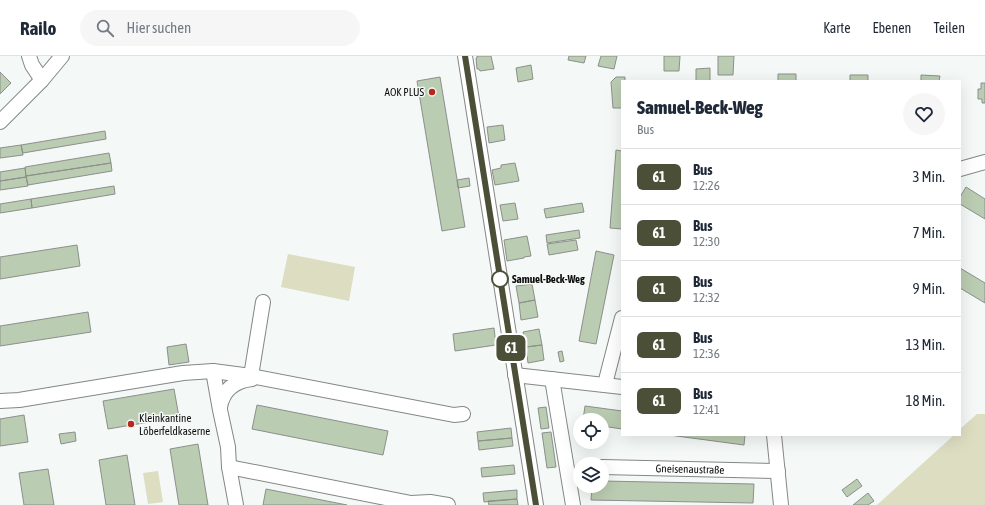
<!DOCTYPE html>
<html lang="de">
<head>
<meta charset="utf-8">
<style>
  :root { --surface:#fff; --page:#f6f6f7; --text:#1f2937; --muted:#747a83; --line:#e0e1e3 }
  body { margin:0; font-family:"Asap Condensed",sans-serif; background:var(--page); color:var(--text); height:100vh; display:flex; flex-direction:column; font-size:15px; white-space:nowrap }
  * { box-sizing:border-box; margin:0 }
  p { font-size:13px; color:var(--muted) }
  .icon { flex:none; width:22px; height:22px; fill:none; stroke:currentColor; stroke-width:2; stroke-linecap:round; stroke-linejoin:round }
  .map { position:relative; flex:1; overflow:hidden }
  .drawer { position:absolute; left:621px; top:24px; width:340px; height:356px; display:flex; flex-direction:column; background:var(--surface); border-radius:0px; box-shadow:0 4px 16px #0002 }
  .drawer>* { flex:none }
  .badge { padding:0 8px; border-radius:6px; font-size:14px; line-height:26px }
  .buttons { position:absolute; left:573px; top:357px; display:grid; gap:8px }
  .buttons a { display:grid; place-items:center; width:36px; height:36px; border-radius:50%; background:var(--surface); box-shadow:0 4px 16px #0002; font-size:20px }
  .map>.badge { position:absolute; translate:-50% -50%; box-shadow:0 0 0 2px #fff }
  .round { display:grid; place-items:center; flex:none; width:42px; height:42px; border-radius:21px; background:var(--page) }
  .head { display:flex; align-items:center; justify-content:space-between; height:68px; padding:0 16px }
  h1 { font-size:19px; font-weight:800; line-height:30px }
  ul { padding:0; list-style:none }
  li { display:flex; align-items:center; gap:12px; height:56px; padding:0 16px; border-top:1px solid var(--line) }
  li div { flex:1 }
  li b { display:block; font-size:15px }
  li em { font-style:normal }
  li .badge { min-width:44px; font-weight:700; text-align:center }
  header { display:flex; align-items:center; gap:24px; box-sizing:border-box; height:56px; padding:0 20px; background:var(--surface); border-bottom:1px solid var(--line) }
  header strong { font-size:19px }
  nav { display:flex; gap:22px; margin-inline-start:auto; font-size:14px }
  .search { width:280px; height:36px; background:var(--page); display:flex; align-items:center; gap:10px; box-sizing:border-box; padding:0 14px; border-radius:22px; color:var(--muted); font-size:15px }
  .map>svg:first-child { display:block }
  .green { fill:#dcddc1 }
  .building { fill:#baccb1; stroke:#8d8f8c }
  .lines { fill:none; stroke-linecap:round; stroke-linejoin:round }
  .minor-casing { stroke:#838785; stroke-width:16 }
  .minor { stroke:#fff; stroke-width:14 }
  .line-casing { stroke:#fff; stroke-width:9 }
  .line { stroke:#4b4f38; stroke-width:6 }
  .poi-dot { fill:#b6271e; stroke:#f4f8f6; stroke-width:1.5 }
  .stop-dot { fill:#fff; stroke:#4b4f38; stroke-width:2 }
  .labels { text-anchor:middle; stroke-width:3; stroke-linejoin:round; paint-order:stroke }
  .poi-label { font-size:11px; fill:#0b0d0c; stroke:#f4f8f6; text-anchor:end }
  .stop-label { font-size:11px; font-weight:bold; fill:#0b0d0c; stroke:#f4f8f6; text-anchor:start }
  .street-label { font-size:11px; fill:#0b0d0c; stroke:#f4f8f6 }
</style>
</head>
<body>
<header>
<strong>Railo</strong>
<div class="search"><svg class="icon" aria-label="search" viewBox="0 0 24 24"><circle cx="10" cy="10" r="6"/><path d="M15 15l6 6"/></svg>Hier suchen</div>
<nav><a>Karte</a><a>Ebenen</a><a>Teilen</a></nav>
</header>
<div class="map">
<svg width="985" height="449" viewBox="0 0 985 449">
  <rect width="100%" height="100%" fill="#f4f8f6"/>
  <!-- green -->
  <path class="green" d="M 288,198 L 355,211 L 349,245 L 281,231 Z
    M 977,358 L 985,358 L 985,449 L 877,449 L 954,379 L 960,379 L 960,373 Z
    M 158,415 L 163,446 L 148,448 L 143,417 Z"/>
  <!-- building -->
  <path class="building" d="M 477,0 L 491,0 L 494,13 L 480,15 L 479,13 L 477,13 L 476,2 L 477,2 Z
    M 569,0 L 586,0 L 584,7 L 568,4 Z
    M 601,0 L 617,0 L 614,13 L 598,10 Z
    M 664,0 L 680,0 L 679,15 L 664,15 Z
    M 718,0 L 734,0 L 733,19 L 718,19 Z
    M 531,9 L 533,23 L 518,26 L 516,12 Z
    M 710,12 L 710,25 L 696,25 L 696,13 Z
    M 0,16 L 11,27 L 0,38 Z
    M 778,18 L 796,18 L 796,25 L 778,25 Z
    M 850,19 L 868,19 L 868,25 L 850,25 Z
    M 921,19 L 940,20 L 939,25 L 921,25 Z
    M 440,21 L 465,171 L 442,175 L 417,25 Z
    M 616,21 L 625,21 L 625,25 L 622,25 L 622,52 L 613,52 L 611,26 Z
    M 981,27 L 985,27 L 985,47 L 982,47 L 982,43 L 978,43 L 978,33 L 981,33 Z
    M 503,69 L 505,84 L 489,87 L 487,71 Z
    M 105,75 L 106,83 L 23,97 L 21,89 Z
    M 21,89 L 23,99 L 0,102 L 0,92 Z
    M 616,94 L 622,95 L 622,173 L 610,172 Z
    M 109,97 L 111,107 L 26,120 L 25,111 Z
    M 111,107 L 112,115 L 28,129 L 26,120 Z
    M 515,107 L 519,125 L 495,129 L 492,114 L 501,112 L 501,109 Z
    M 25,112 L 26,121 L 0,125 L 0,116 Z
    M 26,121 L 28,130 L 0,134 L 0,125 Z
    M 469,122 L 470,130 L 458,132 L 457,124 Z
    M 114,130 L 115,138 L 32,152 L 31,143 Z
    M 966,131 L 985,143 L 985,163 L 960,148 L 960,141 Z
    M 31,143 L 32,152 L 0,157 L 0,148 Z
    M 515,147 L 518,163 L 503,165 L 500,149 Z
    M 582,147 L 584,156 L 546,162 L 544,153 Z
    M 579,174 L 580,182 L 547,187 L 546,179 Z
    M 527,180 L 531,200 L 524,201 L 524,202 L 507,205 L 504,184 Z
    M 576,184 L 578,194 L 549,199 L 547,188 Z
    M 77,189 L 80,210 L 0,223 L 0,201 Z
    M 596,195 L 614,199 L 596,288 L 579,285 Z
    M 960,212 L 985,227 L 985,247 L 960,232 Z
    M 532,228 L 535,244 L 519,247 L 516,230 Z
    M 535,244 L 538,261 L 521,264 L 519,247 Z
    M 88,256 L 91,276 L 0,290 L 0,270 Z
    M 494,272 L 496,289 L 455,295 L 453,278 Z
    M 539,273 L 542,289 L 526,291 L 523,276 Z
    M 186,288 L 189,306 L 169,309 L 167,291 Z
    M 542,289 L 544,304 L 528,307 L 526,291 Z
    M 562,295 L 564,305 L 560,306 L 558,296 Z
    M 174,333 L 179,361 L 108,373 L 103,345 Z
    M 257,349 L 388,375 L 383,399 L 252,373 Z
    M 585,350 L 622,355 L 622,373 L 602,370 L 602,364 L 583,364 Z
    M 546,351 L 549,372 L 541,373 L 538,352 Z
    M 24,359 L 28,386 L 0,390 L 0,363 Z
    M 511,372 L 512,382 L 478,385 L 477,376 Z
    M 75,376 L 76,385 L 61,388 L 59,378 Z
    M 551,376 L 556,411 L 547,412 L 542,377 Z
    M 669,379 L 745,379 L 744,389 Z
    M 512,382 L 513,390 L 479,394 L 478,385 Z
    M 198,388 L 208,449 L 179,449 L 170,393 Z
    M 127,399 L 135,449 L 106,449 L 99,404 Z
    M 514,409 L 515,418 L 482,421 L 481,412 Z
    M 48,413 L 54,449 L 24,449 L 19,417 Z
    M 857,423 L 862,430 L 847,441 L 842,434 Z
    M 602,425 L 754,428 L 753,447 L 591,444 L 592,430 L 602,430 Z
    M 266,433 L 347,449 L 263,449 Z
    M 517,434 L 517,443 L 484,446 L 483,437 Z
    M 868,437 L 874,445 L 868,449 L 853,449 Z
    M 517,443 L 518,449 L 489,449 L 488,445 Z"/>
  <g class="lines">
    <!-- minor casing -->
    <g class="minor-casing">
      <g id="minor">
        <path d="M 29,0 L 32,9 L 42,24"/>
        <path d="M 465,0 L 536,449"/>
        <path d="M 0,66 L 42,24 L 62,0"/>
        <path d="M 960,113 L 985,106"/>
        <path d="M 213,315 L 220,354 L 228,391 L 229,411 L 236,449"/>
        <path d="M 515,319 L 622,331"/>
        <path d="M 251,320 L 263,246"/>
        <path d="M 552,323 L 573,449"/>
        <path d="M 605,328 L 622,262"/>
        <path d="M 0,345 L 19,344 L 183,317 L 213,315 L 251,320 L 454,359 L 463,358"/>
        <path d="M 220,351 C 223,334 234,325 252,323"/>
        <path d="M 774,379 L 781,449"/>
        <path d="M 229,411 L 411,447 L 430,446 L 448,449"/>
        <path id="s1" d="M 602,411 L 778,415"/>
      </g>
    </g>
    <!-- minor -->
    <use href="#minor" class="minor"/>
  </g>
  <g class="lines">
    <!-- line casing -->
    <g class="line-casing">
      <path id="line" d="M 465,0 L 536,449"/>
    </g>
    <!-- line -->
    <use href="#line" class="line"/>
  </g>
  <!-- markers -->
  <g class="poi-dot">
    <circle cx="432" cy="36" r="4"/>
    <circle cx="131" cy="368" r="4"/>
  </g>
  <circle class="stop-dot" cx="500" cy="223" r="8"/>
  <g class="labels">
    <!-- poi labels -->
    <g class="poi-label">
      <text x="424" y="40">AOK PLUS</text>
      <text x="139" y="366" text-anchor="start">Kleinkantine<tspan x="139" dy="13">Löberfeldkaserne</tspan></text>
    </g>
    <!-- stop labels -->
    <g class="stop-label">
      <text x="512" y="227">Samuel-Beck-Weg</text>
    </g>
    <!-- street labels -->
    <g class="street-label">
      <text dy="4" stroke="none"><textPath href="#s1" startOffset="88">Gneisenaustraße</textPath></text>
    </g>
  </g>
</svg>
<div class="buttons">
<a><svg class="icon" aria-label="locate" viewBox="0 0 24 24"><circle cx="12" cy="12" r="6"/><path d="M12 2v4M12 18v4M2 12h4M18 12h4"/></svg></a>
<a><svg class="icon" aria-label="layers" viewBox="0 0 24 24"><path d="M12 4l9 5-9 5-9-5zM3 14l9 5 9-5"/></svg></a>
</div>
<b class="badge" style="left:511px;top:292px;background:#4b4f38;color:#fff">61</b>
<section class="drawer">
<div class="head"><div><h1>Samuel-Beck-Weg</h1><p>Bus</p></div><a class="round"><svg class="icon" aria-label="heart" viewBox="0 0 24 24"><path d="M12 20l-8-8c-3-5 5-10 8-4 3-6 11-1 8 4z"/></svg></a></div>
<ul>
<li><span class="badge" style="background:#4b4f38;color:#fff">61</span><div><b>Bus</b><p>12:26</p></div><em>3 Min.</em></li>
<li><span class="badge" style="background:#4b4f38;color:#fff">61</span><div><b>Bus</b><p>12:30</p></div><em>7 Min.</em></li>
<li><span class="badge" style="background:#4b4f38;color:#fff">61</span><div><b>Bus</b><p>12:32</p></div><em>9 Min.</em></li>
<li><span class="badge" style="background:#4b4f38;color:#fff">61</span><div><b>Bus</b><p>12:36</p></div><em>13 Min.</em></li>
<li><span class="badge" style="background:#4b4f38;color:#fff">61</span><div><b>Bus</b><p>12:41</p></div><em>18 Min.</em></li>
</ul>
</section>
</div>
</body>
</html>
